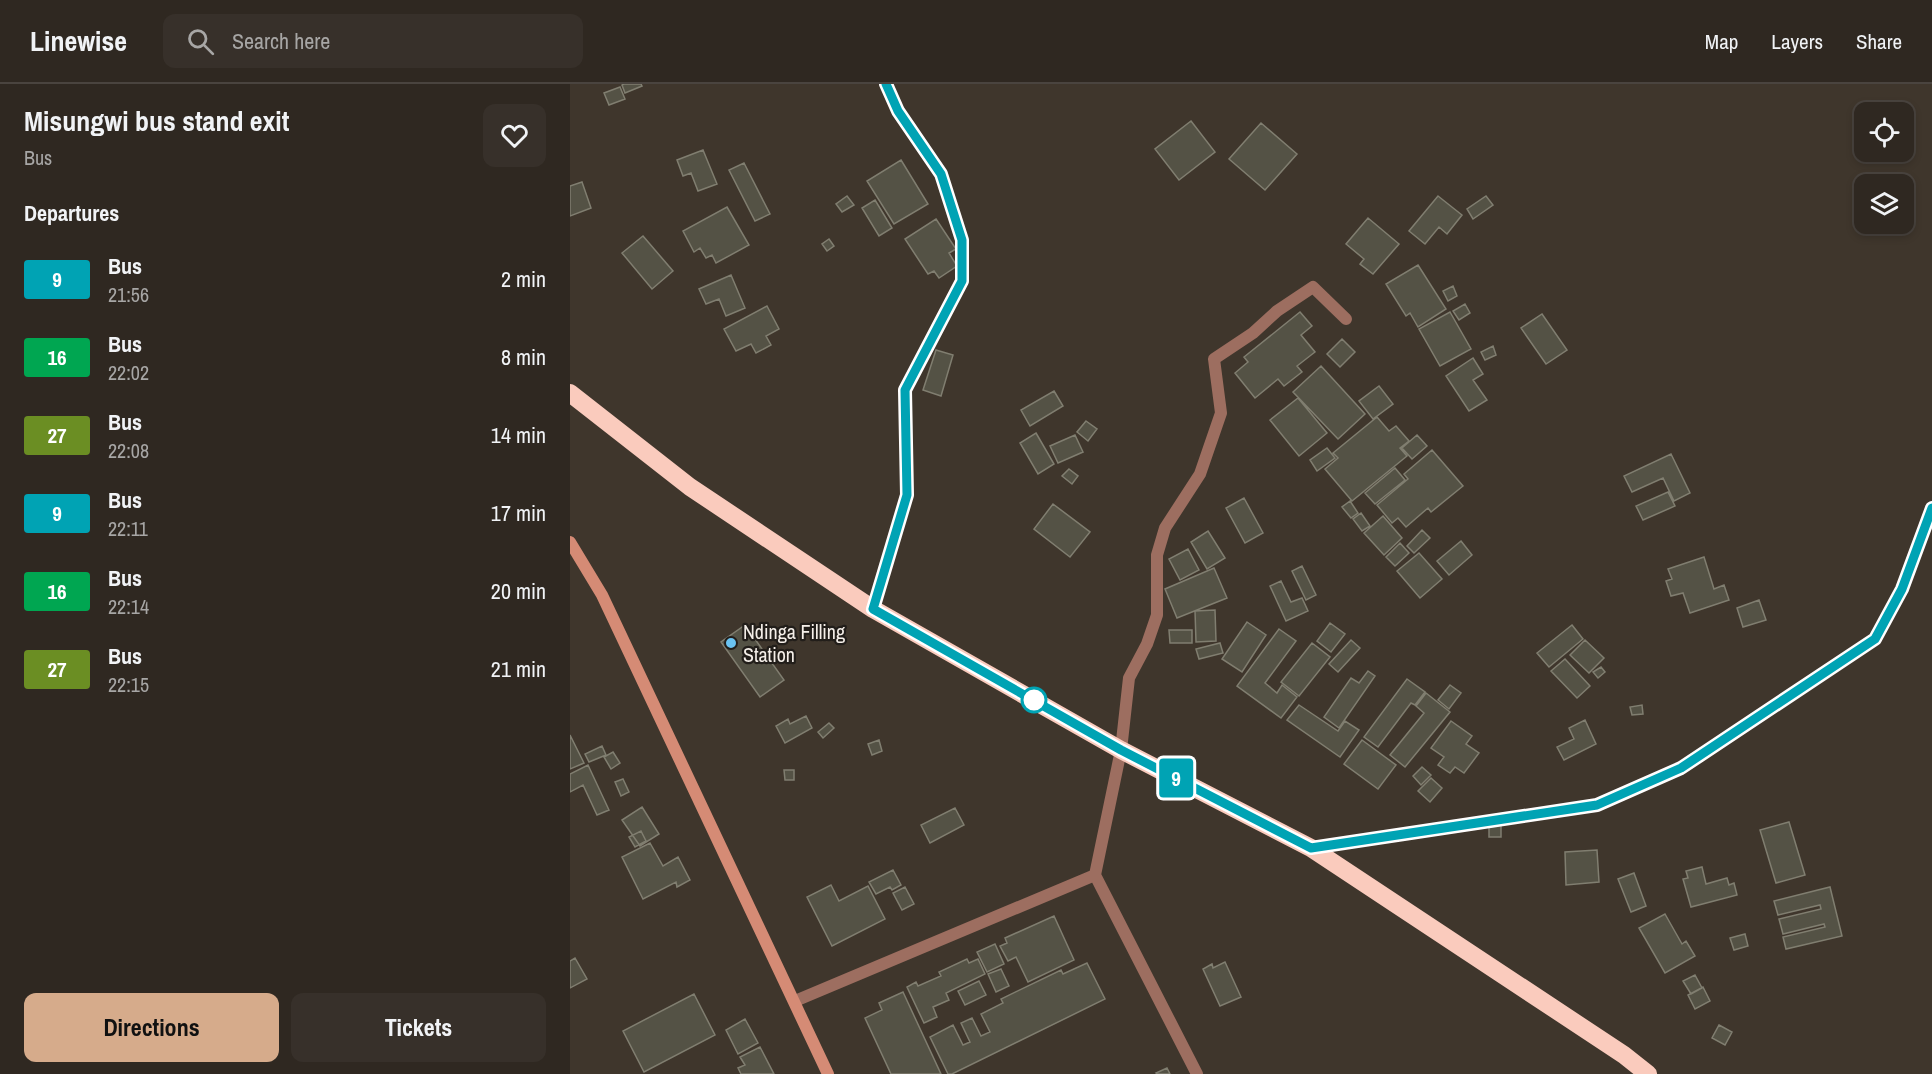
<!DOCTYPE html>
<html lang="en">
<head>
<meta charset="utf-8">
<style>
  :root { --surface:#2f2821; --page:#37302a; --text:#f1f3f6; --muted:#a7a6a5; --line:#4a443f; --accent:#d6ab8b }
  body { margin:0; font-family:"Archivo Narrow",sans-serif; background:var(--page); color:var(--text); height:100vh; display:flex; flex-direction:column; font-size:22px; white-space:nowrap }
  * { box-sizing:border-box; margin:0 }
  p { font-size:20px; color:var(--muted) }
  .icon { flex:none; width:33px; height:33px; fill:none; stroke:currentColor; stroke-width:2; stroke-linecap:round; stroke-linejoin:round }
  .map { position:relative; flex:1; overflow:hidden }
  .sheet { display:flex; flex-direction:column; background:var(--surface); width:570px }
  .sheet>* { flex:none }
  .badge { padding:0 12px; border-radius:4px; font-size:21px; line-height:39px }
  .tools { position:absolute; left:1284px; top:18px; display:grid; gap:12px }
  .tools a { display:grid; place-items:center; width:60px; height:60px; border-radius:12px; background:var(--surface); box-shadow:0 3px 9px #0003,0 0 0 2px var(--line); font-size:30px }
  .map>.badge { position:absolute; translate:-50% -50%; box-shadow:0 0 0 3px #fff }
  h2 { padding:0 24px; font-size:22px; line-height:54px }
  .round { display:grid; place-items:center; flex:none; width:63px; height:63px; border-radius:12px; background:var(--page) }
  .head { display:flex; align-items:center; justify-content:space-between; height:102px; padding:0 24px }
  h1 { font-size:28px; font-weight:800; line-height:45px }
  .cta { display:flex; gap:12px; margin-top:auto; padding:12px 24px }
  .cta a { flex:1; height:69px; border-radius:12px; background:var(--accent); color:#111; font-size:24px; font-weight:800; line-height:69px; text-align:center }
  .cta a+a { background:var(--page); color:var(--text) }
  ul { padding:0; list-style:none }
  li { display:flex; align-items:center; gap:18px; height:78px; padding:0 24px }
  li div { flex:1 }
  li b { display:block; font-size:22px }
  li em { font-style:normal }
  li .badge { min-width:66px; font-weight:700; text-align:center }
  header { display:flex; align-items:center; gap:36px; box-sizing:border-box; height:84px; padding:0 30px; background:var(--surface); border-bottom:2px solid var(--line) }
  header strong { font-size:28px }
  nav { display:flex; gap:33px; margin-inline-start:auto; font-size:21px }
  .search { width:420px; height:54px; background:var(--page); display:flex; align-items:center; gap:15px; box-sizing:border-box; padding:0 21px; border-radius:12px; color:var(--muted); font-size:22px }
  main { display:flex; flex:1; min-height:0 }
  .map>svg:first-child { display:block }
  .building { fill:#545245; stroke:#807e70; stroke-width:1.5 }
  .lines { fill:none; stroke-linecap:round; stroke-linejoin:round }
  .street { stroke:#9d6e60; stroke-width:12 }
  .secondary { stroke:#d58b75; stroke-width:12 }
  .highway { stroke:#facbbd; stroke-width:18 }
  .line-casing { stroke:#fff; stroke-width:14 }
  .line { stroke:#00a3b4; stroke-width:9 }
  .poi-dot { fill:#6ac3f1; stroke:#221e1a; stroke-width:2 }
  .stop-dot { fill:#fff; stroke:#00a3b4; stroke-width:3 }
  .labels { text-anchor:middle; stroke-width:4.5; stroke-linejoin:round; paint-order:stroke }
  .poi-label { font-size:20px; fill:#f5efe9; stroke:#221e1a; text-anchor:start }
</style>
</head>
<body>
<header>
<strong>Linewise</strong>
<div class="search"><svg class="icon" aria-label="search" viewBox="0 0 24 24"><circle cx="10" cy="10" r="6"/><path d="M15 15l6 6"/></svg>Search here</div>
<nav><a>Map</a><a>Layers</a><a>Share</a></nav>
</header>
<main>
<section class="sheet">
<div class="head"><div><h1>Misungwi bus stand exit</h1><p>Bus</p></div><a class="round"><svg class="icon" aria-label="heart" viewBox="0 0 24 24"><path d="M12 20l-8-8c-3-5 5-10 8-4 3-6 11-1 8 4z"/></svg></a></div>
<h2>Departures</h2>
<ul>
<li><span class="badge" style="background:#00a3b4;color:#fff">9</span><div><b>Bus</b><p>21:56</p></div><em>2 min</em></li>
<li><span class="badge" style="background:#00a651;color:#fff">16</span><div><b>Bus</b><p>22:02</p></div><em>8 min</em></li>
<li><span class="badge" style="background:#6b8e23;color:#fff">27</span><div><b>Bus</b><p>22:08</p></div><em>14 min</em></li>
<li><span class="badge" style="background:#00a3b4;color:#fff">9</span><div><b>Bus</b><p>22:11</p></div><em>17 min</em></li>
<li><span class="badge" style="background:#00a651;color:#fff">16</span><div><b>Bus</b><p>22:14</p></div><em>20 min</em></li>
<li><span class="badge" style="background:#6b8e23;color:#fff">27</span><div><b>Bus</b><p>22:15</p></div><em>21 min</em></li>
</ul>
<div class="cta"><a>Directions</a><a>Tickets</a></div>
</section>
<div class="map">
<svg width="1362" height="990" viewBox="0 0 1362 990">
  <rect width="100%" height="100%" fill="#3f362c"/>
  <!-- building -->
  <path class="building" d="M 54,0 L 71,0 L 72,2 L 55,9 L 52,1 Z
    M 50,3 L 55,15 L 39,21 L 34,9 Z
    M 621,37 L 645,68 L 609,96 L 585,65 Z
    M 691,39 L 727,70 L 695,106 L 659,75 Z
    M 133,66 L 147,100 L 128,107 L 121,89 L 113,92 L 107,76 Z
    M 331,76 L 358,120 L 324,140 L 297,97 Z
    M 174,79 L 200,130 L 185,137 L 159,86 Z
    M 12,98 L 21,124 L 0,132 L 0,102 Z
    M 277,112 L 284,121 L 272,128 L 266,120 Z
    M 868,112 L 892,131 L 877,150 L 869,143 L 855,160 L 839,147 Z
    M 916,112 L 923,121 L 903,135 L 897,125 Z
    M 305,116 L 322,144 L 309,152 L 292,124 Z
    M 157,123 L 179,161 L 146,179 L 142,171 L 136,174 L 130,164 L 124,168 L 113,147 Z
    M 798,134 L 829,160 L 803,190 L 790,180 L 794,175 L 776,160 Z
    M 366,135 L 386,165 L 379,169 L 387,182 L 369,194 L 364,187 L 358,190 L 335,155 Z
    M 73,152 L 103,187 L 82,205 L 52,169 Z
    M 259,155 L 264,162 L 257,167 L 252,160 Z
    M 848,181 L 876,225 L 848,243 L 840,229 L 836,232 L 816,200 Z
    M 161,191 L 175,224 L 156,232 L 149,215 L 136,220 L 129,205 Z
    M 883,202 L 887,212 L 878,217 L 873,207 Z
    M 895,220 L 900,229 L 889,236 L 883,227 Z
    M 197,222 L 209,245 L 196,252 L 201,261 L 186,269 L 181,260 L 166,267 L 154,245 Z
    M 730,228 L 742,242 L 731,251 L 745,268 L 727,282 L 732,288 L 714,302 L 708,295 L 685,314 L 665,289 L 678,278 L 674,273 Z
    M 880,228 L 901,265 L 870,282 L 849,245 Z
    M 972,230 L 997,266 L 976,280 L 951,244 Z
    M 772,255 L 785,268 L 770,283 L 757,270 Z
    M 923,262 L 926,271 L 915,276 L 911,268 Z
    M 366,266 L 383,271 L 371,312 L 353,306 Z
    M 903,274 L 913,290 L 903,296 L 917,316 L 899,327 L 876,292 Z
    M 751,282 L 795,330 L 768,355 L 723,308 Z
    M 809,302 L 823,320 L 803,335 L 789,317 Z
    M 484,307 L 493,322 L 460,342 L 451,326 Z
    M 728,314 L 757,349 L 729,372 L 700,336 Z
    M 807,333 L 819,347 L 826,342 L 839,357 L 830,364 L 837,372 L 782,417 L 755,385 L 768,374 L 763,369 Z
    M 516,337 L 527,345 L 518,357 L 507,348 Z
    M 466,349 L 484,380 L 468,390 L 450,359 Z
    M 505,351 L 513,368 L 488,379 L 480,362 Z
    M 847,351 L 857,362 L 842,375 L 832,364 Z
    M 757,364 L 765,374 L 747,387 L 740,376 Z
    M 862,366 L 893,402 L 861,428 L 858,424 L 836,443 L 828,434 L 822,439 L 807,421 L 838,395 L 834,390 Z
    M 1101,370 L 1120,409 L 1104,417 L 1093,394 L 1062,408 L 1054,392 Z
    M 825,384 L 835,396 L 805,420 L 795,409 Z
    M 499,385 L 508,392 L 502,400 L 492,392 Z
    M 1098,408 L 1105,422 L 1073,436 L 1066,422 Z
    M 674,414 L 693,449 L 675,459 L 656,424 Z
    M 780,417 L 788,429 L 781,434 L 772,423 Z
    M 483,420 L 520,448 L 500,473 L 464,445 Z
    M 791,429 L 800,442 L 792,447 L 783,435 Z
    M 813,432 L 832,454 L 814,471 L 794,449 Z
    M 852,446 L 860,454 L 844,469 L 837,462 Z
    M 638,447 L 655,474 L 637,485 L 621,458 Z
    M 891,457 L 902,471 L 879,491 L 867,477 Z
    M 830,459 L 839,469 L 825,482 L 816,473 Z
    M 618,465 L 629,486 L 610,496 L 599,475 Z
    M 849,469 L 872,495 L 850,514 L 827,487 Z
    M 1134,473 L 1144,505 L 1154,501 L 1159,516 L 1120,529 L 1113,509 L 1101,512 L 1096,497 L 1102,495 L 1098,485 Z
    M 732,482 L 746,511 L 736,516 L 722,487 Z
    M 644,484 L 657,514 L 607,534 L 595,505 Z
    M 711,497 L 721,518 L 732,514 L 738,527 L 716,537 L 700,502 Z
    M 1189,516 L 1196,536 L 1173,543 L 1167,524 Z
    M 645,526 L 646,557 L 626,558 L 625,527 Z
    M 677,538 L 696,551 L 672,588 L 652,575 Z
    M 760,539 L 775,550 L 761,568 L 747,557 Z
    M 175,541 L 214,596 L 190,613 L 151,558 Z
    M 1002,541 L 1013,555 L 979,583 L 967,569 Z
    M 709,545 L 726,557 L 695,599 L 707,609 L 712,601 L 727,613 L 711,634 L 667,602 Z
    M 599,546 L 622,546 L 622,559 L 600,559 Z
    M 781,556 L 790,564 L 768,588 L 759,580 Z
    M 1015,556 L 1034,574 L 1019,589 L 1000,571 Z
    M 650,559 L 653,569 L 629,575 L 626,565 Z
    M 742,559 L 760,573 L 729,612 L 711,598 Z
    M 995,575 L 1020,602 L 1007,614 L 981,587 Z
    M 1031,583 L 1035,588 L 1028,594 L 1023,588 Z
    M 798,587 L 805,592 L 769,644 L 754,633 L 781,594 L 789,599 Z
    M 837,595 L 855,608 L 845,621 L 841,619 L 808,663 L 794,653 Z
    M 880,601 L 891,609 L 879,625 L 868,616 Z
    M 856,609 L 880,628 L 835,683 L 820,671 L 854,629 L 846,622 Z
    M 729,621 L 768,647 L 775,637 L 789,646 L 770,673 L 717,636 Z
    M 1072,621 L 1073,630 L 1062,631 L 1060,623 Z
    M 236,632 L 242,644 L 215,659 L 206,642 L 218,635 L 220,640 Z
    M 1015,636 L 1026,660 L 994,676 L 987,663 L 1004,655 L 999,644 Z
    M 881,637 L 902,652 L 896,660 L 909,669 L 894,689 L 885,683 L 880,689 L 868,681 L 874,673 L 861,664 Z
    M 259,639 L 264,644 L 253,654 L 248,648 Z
    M 0,651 L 14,679 L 0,685 Z
    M 309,656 L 312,667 L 302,671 L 298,660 Z
    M 792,656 L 826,681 L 808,705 L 774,680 Z
    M 32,662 L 36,671 L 19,678 L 15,670 Z
    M 43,668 L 50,679 L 41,685 L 34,673 Z
    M 18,681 L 39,726 L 27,731 L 13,701 L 0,708 L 0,690 Z
    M 852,683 L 861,691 L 851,701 L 843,692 Z
    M 214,686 L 224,686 L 224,696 L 215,696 Z
    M 861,694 L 872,704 L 860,718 L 848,707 Z
    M 53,695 L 59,708 L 51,712 L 45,698 Z
    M 72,723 L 89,750 L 70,762 L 52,736 Z
    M 385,724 L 394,741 L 360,759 L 351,741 Z
    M 1219,738 L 1235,791 L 1206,799 L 1190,746 Z
    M 919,739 L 931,739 L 931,753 L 919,753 Z
    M 71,747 L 76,757 L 65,763 L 59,753 Z
    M 80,759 L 93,782 L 108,773 L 120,796 L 107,803 L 106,798 L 73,815 L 52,773 Z
    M 1027,766 L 1029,798 L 996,801 L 995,768 Z
    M 1132,783 L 1136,800 L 1157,794 L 1159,801 L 1164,799 L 1167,811 L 1121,823 L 1113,795 L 1118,794 L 1116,787 Z
    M 323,786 L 331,801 L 322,806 L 320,803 L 306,810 L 299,798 Z
    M 1064,789 L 1076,822 L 1061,828 L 1048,795 Z
    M 261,801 L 269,817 L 298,802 L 315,835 L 262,862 L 237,813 Z
    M 335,803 L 344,820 L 332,826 L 323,809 Z
    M 1260,803 L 1272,852 L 1216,865 L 1213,853 L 1255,843 L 1254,840 L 1213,850 L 1209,835 L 1251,825 L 1250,821 L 1208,831 L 1204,817 Z
    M 1095,830 L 1112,860 L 1116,857 L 1125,872 L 1095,889 L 1069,844 Z
    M 484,832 L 504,876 L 458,898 L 446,873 L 438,877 L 430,862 L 437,859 L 435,854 Z
    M 1175,850 L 1178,862 L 1164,866 L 1160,854 Z
    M 425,860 L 434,880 L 417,888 L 407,868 Z
    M 5,874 L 17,895 L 0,904 L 0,877 Z
    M 397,875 L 399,879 L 408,875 L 415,890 L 376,909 L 379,916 L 363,923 L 367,933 L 354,939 L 337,903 L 346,898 L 348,902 L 371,892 L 369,888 Z
    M 655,878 L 671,913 L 650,922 L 633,885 L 642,880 L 643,884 Z
    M 517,879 L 535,915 L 382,990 L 378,990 L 360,953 L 383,941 L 393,961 L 400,958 L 391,939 L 402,934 L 411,952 L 420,948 L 411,930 L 433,919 L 431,915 L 491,886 L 493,890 Z
    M 431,885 L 439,902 L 426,908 L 418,890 Z
    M 1125,891 L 1132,904 L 1121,910 L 1113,897 Z
    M 409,897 L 416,911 L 395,921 L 388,907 Z
    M 1133,903 L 1140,917 L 1125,925 L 1118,911 Z
    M 333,908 L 371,990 L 321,990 L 295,934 L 312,926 L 309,919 Z
    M 124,910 L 145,951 L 74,988 L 53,947 Z
    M 175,935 L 188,959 L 168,970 L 156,946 Z
    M 1149,941 L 1162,948 L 1155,961 L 1142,954 Z
    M 190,963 L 204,990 L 171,990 L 168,984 L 175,981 L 170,973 Z
    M 597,984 L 600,990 L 587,990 L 586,989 Z"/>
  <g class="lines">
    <!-- street -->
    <path class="street" d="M 303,525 L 337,411 L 335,306 L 392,197 L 392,156 L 371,90 L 328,27 L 316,0
      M 741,764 L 1027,721 L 1111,684 L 1305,555 L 1332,505 L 1362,424
      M 525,791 L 627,990
      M 225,917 L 525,791 L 551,666 L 559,594 L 577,560 L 587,531 L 587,471 L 595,444 L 630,390 L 651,329 L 644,275 L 683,249 L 707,227 L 743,203 L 776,235"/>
    <!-- secondary -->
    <path class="secondary" d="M 0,458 L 32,511 L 258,990"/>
    <!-- highway -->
    <path class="highway" d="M 0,309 L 120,403 L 303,525 L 551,666 L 741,764 L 1054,971 L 1078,990"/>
  </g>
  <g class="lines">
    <!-- line casing -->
    <g class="line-casing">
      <path id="line" d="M 316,0 L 328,27 L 371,90 L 392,156 L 392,197 L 335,306 L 337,411 L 303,525 L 551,666 L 741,764 L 1027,721 L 1111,684 L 1305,555 L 1332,505 L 1362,424"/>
    </g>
    <!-- line -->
    <use href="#line" class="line"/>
  </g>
  <!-- markers -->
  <circle class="poi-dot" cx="161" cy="559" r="6"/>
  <circle class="stop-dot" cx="464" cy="616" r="12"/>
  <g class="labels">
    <!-- poi labels -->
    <g class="poi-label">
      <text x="173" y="555">Ndinga Filling<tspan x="173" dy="23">Station</tspan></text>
    </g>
  </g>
</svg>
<div class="tools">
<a><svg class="icon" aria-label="locate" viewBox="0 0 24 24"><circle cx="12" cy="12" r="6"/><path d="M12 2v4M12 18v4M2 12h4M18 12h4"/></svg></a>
<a><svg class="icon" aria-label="layers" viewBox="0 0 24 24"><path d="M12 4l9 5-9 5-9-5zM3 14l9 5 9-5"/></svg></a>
</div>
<b class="badge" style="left:606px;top:694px;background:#00a3b4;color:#fff">9</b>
</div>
</main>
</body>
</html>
